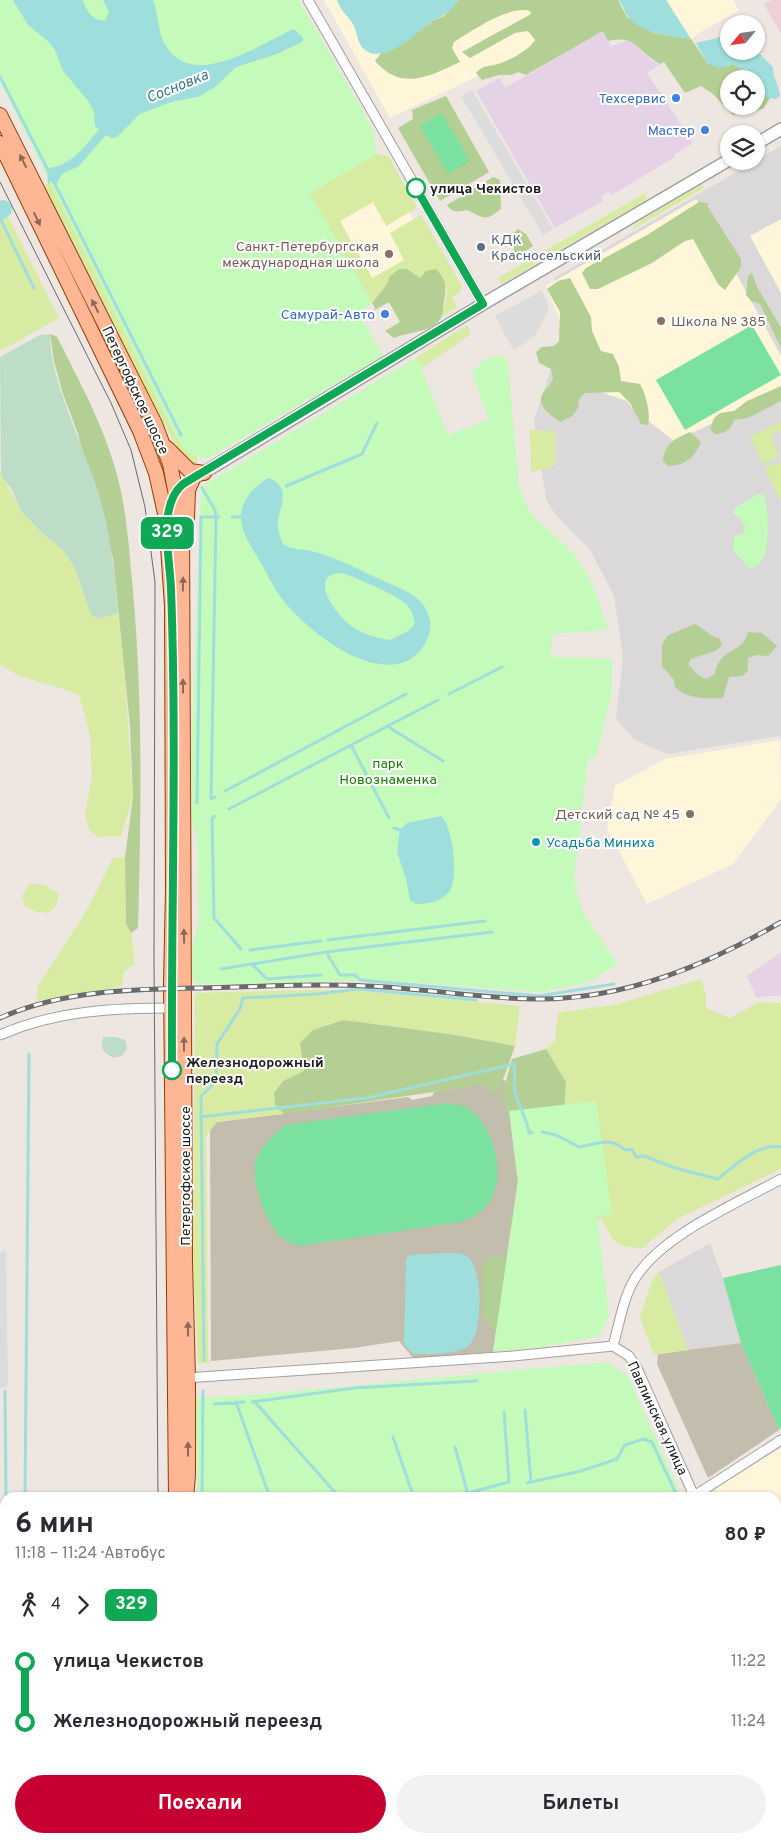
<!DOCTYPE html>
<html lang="ru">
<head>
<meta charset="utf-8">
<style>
  :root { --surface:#fff; --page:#f2f2f3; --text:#2b2b33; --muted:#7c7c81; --accent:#c70032 }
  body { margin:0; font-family:Overpass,sans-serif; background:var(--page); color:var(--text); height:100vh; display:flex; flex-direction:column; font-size:19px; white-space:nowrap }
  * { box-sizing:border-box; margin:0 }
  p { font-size:16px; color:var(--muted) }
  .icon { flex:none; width:28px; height:28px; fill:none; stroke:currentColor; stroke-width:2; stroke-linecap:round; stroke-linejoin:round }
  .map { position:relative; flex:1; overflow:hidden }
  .drawer { position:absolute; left:0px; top:1492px; width:781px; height:351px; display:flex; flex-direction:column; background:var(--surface); border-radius:15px 15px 0 0; box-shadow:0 1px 4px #0004 }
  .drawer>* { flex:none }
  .badge { padding:0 10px; border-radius:8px; font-size:18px; line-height:32px }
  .needle { width:32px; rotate:241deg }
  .buttons { position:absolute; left:720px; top:15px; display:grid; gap:10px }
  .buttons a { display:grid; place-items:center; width:45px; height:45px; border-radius:50%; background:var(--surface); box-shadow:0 1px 4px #0004; font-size:25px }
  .map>.badge { position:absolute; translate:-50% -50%; box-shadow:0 0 0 2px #fff }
  .legs { display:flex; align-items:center; gap:8px; height:55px; padding:0 15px; font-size:16px }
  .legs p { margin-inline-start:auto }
  .head { display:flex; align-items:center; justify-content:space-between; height:85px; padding:0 15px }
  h1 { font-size:28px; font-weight:700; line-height:38px }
  .primary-button { display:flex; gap:10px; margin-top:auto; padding:10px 15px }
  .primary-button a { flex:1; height:58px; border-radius:30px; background:var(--accent); color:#fff; font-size:20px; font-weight:700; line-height:58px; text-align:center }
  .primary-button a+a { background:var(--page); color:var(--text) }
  ul { padding:0 15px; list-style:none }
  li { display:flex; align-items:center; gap:18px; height:60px; font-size:19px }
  li i { display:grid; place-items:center; width:8px; height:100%; margin:0 6px; background:currentColor }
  li i::after { content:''; width:12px; height:12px; margin:-6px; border:4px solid; border-radius:50%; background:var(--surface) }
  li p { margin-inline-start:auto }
  li:first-child i { background:linear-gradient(#0000 50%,currentColor 0) }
  li:last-child i { background:linear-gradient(currentColor 50%,#0000 0) }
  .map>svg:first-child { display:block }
  .residential { fill:#dad8d9 }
  .commercial { fill:#f0ced5 }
  .industrial { fill:#e6d2e7 }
  .education { fill:#fff5d8 }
  .construction { fill:#c2bdac }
  .grass { fill:#d8eba3 }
  .forest { fill:#b4cf93 }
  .wetland { fill:#bdddc6 }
  .park { fill:#c5fbba }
  .pitch { fill:#7ae1a0 }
  .parking { fill:#dcdcdc }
  .water { fill:#9ededc; fill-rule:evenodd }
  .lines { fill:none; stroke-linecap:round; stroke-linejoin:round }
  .stream { stroke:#9ededc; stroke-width:3 }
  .canal { stroke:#9ededc; stroke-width:10 }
  .river { stroke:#9ededc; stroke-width:18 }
  .minor-casing { stroke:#a0a0a0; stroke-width:11 }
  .tertiary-casing { stroke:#a0a0a0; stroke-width:14 }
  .primary-casing { stroke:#933e00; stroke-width:16 }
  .minor { stroke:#fff; stroke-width:9 }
  .tertiary { stroke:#fff; stroke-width:11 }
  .primary { stroke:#ffb694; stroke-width:14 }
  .tram { stroke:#6a6a6a; stroke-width:1 }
  .rail-casing { stroke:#6a6a6a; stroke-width:5 }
  .rail { stroke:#fff; stroke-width:3; stroke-dasharray:9; stroke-linecap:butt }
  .oneway { fill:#8e6958 }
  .line-1-casing { stroke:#fff; stroke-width:11 }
  .line-1 { stroke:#10a855; stroke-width:8 }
  .shop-dot { fill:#3f7fe0; stroke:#fff; stroke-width:2 }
  .stop-1-dot { fill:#fff; stroke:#10a855; stroke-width:2.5 }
  .service-dot { fill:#5c6f8a; stroke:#fff; stroke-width:2 }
  .education-dot { fill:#8d6e63; stroke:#fff; stroke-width:2 }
  .culture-dot { fill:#0f9aa8; stroke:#fff; stroke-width:2 }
  .labels { text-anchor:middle; stroke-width:4; stroke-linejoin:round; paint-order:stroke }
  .shop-label { font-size:14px; fill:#366cbe; stroke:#fff; text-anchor:end }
  .stop-label { font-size:14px; font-weight:bold; fill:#1c1c1c; stroke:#fff; text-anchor:start }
  .service-label { font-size:14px; fill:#4e5e75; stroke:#fff; text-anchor:start }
  .education-label { font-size:14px; fill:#785e54; stroke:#fff; text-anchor:end }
  .street-label { font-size:14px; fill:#1c1c1c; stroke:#fff }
  .park-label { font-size:14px; fill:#1a7c07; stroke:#fff }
  .culture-label { font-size:14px; fill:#0d838f; stroke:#fff; text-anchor:start }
  .water-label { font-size:15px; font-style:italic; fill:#3b7a8f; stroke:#fff }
</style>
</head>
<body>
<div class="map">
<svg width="781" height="1843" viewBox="0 0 781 1843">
  <rect width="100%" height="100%" fill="#eee6e0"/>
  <!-- residential -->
  <path class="residential" d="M 781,146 L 781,738 L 779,736 L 667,754 L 635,740 L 616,719 L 623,658 L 614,595 L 590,550 L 555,514 L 546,499 L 534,420 L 551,369 L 591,346 L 554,278 Z
    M 710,1243 L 732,1303 L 741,1343 L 688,1350 L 659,1272 Z"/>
  <!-- commercial -->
  <path class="commercial" d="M 772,0 L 781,0 L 781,34 L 764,4 Z"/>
  <!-- industrial -->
  <path class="industrial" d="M 603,31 L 611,46 L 630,40 L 651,60 L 661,64 L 647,73 L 693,143 L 674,155 L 675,157 L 612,195 L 609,192 L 601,197 L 603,201 L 555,228 L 476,91 L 499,78 L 505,88 Z
    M 781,952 L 781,996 L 756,997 L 747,976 Z"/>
  <!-- education -->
  <path class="education" d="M 324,0 L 733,0 L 739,10 L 699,33 L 664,62 L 595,20 L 390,118 Z
    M 376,155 L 455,292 L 389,301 L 375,308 L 372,303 L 310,193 Z
    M 696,199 L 781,356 L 781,392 L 674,441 L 632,408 L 627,401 L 586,387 L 546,286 Z
    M 781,219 L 781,293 L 750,236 Z
    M 780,740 L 781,799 L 733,864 L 647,904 L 607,829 L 615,786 L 665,759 Z
    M 781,1448 L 781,1645 L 776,1634 L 776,1498 L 719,1497 L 715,1489 Z"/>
  <!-- construction -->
  <path class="construction" d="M 505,1080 L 518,1181 L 493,1352 L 413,1358 L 399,1341 L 354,1348 L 211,1361 L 210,1123 L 408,1097 L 412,1100 L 432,1096 L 434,1092 Z
    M 741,1343 L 779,1430 L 708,1478 L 657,1364 L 658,1354 Z"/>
  <!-- grass -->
  <path class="grass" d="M 370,152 L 389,157 L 417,208 L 386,226 L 373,202 L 340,221 L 372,278 L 404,260 L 390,233 L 421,215 L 462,286 L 459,293 L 452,297 L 457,307 L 443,316 L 447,288 L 414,275 L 389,283 L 372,303 L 358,312 L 193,288 L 306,174 Z
    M 51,181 L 197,442 L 197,463 L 192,466 L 184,460 L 136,373 L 42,187 Z
    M 703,184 L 704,188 L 630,231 L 641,220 Z
    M 647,192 L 645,201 L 539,262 L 536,256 Z
    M 0,200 L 59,318 L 0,351 Z
    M 531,259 L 535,265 L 501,284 L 498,278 Z
    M 467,325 L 471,334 L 422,368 L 417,357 Z
    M 781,422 L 781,430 L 771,435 L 779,457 L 763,464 L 750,437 Z
    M 530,430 L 555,431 L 555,466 L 531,472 Z
    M 780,462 L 781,463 L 781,502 L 764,468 Z
    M 0,472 L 22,512 L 42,533 L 62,549 L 74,566 L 82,590 L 98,619 L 118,613 L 123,653 L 133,797 L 121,836 L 98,837 L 89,830 L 85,815 L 92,776 L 90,735 L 79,695 C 53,682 23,683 0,664 Z
    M 125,857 L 126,924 L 131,933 L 135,964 L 124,972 L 122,986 L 36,1001 L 38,986 L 88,908 L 113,858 Z
    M 29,884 L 45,885 L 59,894 L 56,905 L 49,913 L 37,912 L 25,906 L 22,896 Z
    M 701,979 L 706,995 L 706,1008 L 730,1018 L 759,1002 L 781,1003 L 781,1169 L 677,1219 L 643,1248 C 616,1247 614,1244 602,1220 L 579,1213 L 563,1127 L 566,1082 L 546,1049 L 555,1040 L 558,1013 L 618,1004 Z
    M 311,990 L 360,991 L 520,1006 L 515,1046 L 449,1034 L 343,1020 L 327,1024 L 304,1071 L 283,1081 L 275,1105 L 284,1114 L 217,1122 L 206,1136 L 208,1356 L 210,1363 L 198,1363 L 193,1261 L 195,993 Z
    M 659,1272 L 688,1350 L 654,1355 L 640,1318 L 652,1280 Z"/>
  <!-- forest -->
  <path class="forest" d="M 459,0 L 618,0 L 627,17 L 655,33 L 691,39 L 708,64 L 724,67 L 733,64 L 744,71 L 746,79 L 729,79 L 729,106 L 756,106 L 756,95 L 771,97 L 763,109 L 733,115 L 713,94 L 701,86 L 685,93 L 664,62 L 661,64 C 638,54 638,34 608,41 L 603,31 L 526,75 L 518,72 L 511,75 L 499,75 L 482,80 L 476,73 C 483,64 491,67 501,63 C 512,59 529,50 535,40 L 528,31 L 515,33 L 470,58 L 462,52 L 531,14 L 530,11 C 509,5 473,30 454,42 L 452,48 L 460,62 C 430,76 402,92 375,61 L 382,52 L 394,49 L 434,20 L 444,16 Z
    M 446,96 L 489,172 L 440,201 L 398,128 L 413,119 L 412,110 Z
    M 493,177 L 500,180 L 501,209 C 485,222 484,218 467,210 C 459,212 452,213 447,205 Z
    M 699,202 L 708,203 L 708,207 L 741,259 L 741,267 L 725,290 L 718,284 L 693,239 L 685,241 L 652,263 L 598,289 L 590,289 L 582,273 L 586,268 L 647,235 Z
    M 518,229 L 526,234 L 533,246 L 518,256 L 514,254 L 513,233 Z
    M 399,269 L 407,269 L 420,278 L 426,271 L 436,269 C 446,280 447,286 444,300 C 443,305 444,312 442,316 C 436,332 407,332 394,338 L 385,331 L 400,322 L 389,302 L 373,311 L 375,308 L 372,303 L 388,283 L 389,277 Z
    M 752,273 L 757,287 L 781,328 L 781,348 L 760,304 L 751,301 L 746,295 L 748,276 Z
    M 570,278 L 591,317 L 592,331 L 601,351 L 613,354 L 619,367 L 621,381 L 640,384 C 646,394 651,414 648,425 L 641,424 L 630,403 L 619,392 L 585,393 L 578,400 L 579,407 L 572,416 L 561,422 C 552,417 535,405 543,393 C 547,388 550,385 553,379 L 551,369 L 539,363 L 536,352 L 542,347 L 554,346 L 559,341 L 560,312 L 547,289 L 558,281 Z
    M 50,334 L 57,337 C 78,379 102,422 115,468 C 127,507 129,551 133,591 C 143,703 141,816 138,928 L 131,933 L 126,924 L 125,857 L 133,797 L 130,726 L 113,558 L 77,431 L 63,394 L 54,361 Z
    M 781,386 L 781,401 L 748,418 L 734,420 C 731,429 725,434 715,434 L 710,429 L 714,418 L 720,413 L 734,411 L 747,401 Z
    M 690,432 L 701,442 C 695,457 685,466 668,466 L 663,461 C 664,444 676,438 690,432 Z
    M 694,624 C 704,627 706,635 719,638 L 722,645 L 717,650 L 691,659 L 688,664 L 697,674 L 706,679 L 715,674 C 719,647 744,654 748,632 L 762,633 L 777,646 L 768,656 L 756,655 L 748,658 L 748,670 L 743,676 L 729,677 L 723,698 C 706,699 688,699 675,687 L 674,680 L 662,666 L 662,645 L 667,636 Z
    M 343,1020 L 449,1034 L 515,1046 L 498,1094 L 481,1085 L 284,1114 L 275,1105 L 274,1093 L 283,1081 L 304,1071 L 300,1043 L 313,1030 Z
    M 546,1049 L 566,1082 L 563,1127 L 510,1333 L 494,1331 L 482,1315 L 482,1266 L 489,1257 L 506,1257 L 516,1248 L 509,1215 L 523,1207 L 513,1132 L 502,1095 L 512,1059 Z
    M 5,1727 L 5,1839 L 34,1839 L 35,1843 L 0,1843 L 0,1729 Z"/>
  <!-- wetland -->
  <path class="wetland" d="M 50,334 C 49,377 83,445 97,488 C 110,528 114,570 118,613 L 98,619 L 91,614 L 74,566 L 62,549 L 42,533 L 22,512 L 11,488 L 1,476 L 0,357 L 40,335 Z
    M 103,1037 L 116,1037 L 125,1040 L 127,1048 L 122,1056 L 114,1058 L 105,1053 L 102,1048 Z"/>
  <!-- park -->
  <path class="park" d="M 0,0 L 299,0 L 373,129 L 376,155 L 310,193 L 372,303 L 358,312 L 383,356 L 208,458 C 185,457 182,447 172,428 L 0,81 Z
    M 502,354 L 508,363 L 519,487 C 533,529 554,528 577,558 C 592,579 601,606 608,630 L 553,634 L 550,657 L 612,659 L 612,691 L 596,758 L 588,758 L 574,880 L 582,911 L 618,964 L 589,982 L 542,992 L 420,983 L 344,981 L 271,984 L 198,984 L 192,978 L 192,952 L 199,919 L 197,840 L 192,822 L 191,762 L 201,487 L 417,357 L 448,435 L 489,420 L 472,372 L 484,360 Z
    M 758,494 L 762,494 C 770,503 769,545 764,556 C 762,562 756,567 751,570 L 733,551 L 734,536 L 743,534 L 745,526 L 739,517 L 733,514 L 734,509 Z
    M 596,1101 L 612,1214 L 597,1216 L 609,1316 L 599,1336 L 548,1346 L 493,1352 L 518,1181 L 509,1111 Z
    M 606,1362 L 628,1376 L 682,1497 L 195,1497 L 197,1492 L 196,1398 L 250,1395 Z
    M 776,1708 L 781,1719 L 781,1843 L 202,1843 L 203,1839 L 776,1839 Z"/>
  <!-- pitch -->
  <path class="pitch" d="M 442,113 L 470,161 L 448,174 L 420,126 Z
    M 752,325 L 781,375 L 685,430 L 656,380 Z
    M 448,1103 C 453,1105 462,1105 467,1108 C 493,1123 506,1173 491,1199 C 485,1211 473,1217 461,1222 L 299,1246 C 293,1243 286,1241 281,1237 C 266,1222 249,1179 257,1158 C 262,1145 275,1134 285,1125 Z
    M 781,1265 L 781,1428 L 779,1430 L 741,1343 L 723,1278 Z"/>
  <!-- parking -->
  <path class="parking" d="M 472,90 L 553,229 L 543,235 L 461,96 Z
    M 541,291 L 547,301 L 548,312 L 535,335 L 514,351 L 495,316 Z
    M 6,1251 L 8,1386 L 0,1389 L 0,1252 Z"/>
  <!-- water -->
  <path class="water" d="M 13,0 L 83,0 C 86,11 93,22 105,20 L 109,12 L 103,0 L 153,0 C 159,14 157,31 165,45 C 193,92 261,43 294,29 L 303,38 L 302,42 L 277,54 L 236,67 L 215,87 L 198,97 L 171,102 L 140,114 L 117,137 L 111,138 L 106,135 L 79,166 L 62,174 L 55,186 L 51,181 L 48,184 L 47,169 C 74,163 82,150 99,129 L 95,126 L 94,112 L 89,102 L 63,71 L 55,50 L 49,42 L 28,25 Z
    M 337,0 L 459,0 C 454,5 449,13 442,16 C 439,18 435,19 432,21 C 418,32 381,69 362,47 C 357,41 357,32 354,26 C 349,16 340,11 337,0 Z
    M 618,0 L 666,0 L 691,39 C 671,35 643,35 628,17 C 624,12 623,5 618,0 Z
    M 727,33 L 729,51 L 756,50 L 773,67 C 773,78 779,86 780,96 L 776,99 L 756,95 L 756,79 L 744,79 L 744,71 L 733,64 L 721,68 L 708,64 L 696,43 L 717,38 Z
    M 269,478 C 291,487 281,504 278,520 C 277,529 280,536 283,544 C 294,551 303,548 315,552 C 337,558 356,568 377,578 C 397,588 426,594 430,621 C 432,633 425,647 416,655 C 377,688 306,630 282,599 C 273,587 267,573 259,560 C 252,547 242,534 241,519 C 240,502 255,484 269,478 ZM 343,573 C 358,579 398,595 407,605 C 412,610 413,616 415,623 L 410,630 L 390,640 C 376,638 362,634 350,625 C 335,614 306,573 343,573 Z
    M 441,816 C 453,827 460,880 448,893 C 440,902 427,904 416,904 L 410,900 L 406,879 L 397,852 L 400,830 L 407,823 Z
    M 447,1253 C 454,1253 462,1252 469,1258 C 483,1272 484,1336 467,1347 C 453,1355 429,1354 413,1354 L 404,1344 L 406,1259 L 410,1255 Z"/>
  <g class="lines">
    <!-- stream -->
    <path class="stream" d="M 0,77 L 49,172
      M 54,182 L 181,435
      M 0,218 L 34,288
      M 286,486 L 362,454 L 377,423
      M 202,488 L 215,510 L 216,517 L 211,799 L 215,797
      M 232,517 L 241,517
      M 449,694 L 502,667
      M 387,726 L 443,761
      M 351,745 L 438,700
      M 225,791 L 406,694
      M 197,803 L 201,517 L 219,517
      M 229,809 L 351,745 L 389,818
      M 215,816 L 212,818 L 214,918 L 241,949
      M 394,828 L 400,830
      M 328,940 L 485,921
      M 250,950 L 321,941
      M 326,952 L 340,975 L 355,975 L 360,980 L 539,996 L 614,984
      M 253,965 L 267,979 L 321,975
      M 221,969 L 326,952 L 492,932
      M 200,1117 L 366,1098 L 514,1064 C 516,1074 513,1083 515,1092 C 518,1106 527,1118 529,1133 L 532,1132
      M 542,1132 L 556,1135 L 579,1147 C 598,1144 610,1136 625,1150 L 632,1149 L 636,1157 L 644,1156 L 675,1168 L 718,1179 C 736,1165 757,1143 781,1147
      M 204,1360 L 201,1096 L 216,1082 L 217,1044 L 240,1009 L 243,998 L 318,994 L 358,989 L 476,1000
      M 5,1391 L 6,1498
      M 236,1402 L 270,1498
      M 252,1402 L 354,1388 L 476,1381
      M 255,1402 L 340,1498
      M 214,1404 L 244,1402
      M 525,1410 L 531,1482 L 527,1483
      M 393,1437 L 414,1498
      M 455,1447 L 467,1491
      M 531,1482 L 581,1471 L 617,1459 L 625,1445 L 643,1439 L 652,1442 L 678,1498
      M 25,1498 L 29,1054
      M 202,1498 L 203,1391
      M 449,1498 L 509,1482 L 504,1412
      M 776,1811 L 781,1808
      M 128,1839 L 128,1843
      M 204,1839 L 204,1843
      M 720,1843 L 728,1839"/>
    <!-- canal -->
    <path class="canal" d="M 324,1843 L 327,1839"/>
    <!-- river -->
    <path class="river" d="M 0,211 L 3,209"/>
    <!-- minor casing -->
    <g class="minor-casing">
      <path id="minor" d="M 308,0 L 483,304
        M 0,1035 C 57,1010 115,1008 176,1008
        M 613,1346 C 619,1325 623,1299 634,1280 C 661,1235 736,1204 781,1179
        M 613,1346 L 629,1356 L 637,1368 L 695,1498
        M 185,1378 L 513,1356 L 613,1346
        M 694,1496 L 781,1440
        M 776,1678 L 781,1689"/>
    </g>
    <!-- tertiary casing -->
    <g class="tertiary-casing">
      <path id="tertiary" d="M 756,144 L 781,129
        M 198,476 L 483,304 L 729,160"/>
    </g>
    <!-- primary casing -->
    <g class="primary-casing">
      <path id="primary" d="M 0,115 L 155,424 L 170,464 L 182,526 L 185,1261 L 188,1378 L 188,1475 L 186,1498
        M 0,143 L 140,431 L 156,473 L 166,518 L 172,606 L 173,889 L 171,984 L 176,1498
        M 167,448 L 190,471 L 204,473
        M 187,518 L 188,490 L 193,479
        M 177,1839 L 177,1843
        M 187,1839 L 187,1843"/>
    </g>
    <!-- minor -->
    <use href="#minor" class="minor"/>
    <!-- tertiary -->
    <use href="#tertiary" class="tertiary"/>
    <!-- primary -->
    <use href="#primary" class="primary"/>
    <!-- tram -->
    <path class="tram" d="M 0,182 L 111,403 L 131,450 L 145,507 L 155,582 L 154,958 L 158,1498
      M 0,1694 L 5,1691
      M 153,1839 L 153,1843"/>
    <!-- rail casing -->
    <g class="rail-casing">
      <path id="rail" d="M 0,1018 C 62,990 134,989 201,988 C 256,987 312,983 366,986 C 424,988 481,999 539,999 C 626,999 707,965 781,922"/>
    </g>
    <!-- rail -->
    <use href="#rail" class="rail"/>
  </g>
  <!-- one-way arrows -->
  <defs><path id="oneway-solid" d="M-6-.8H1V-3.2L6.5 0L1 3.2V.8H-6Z" transform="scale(1.25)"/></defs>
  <g class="oneway">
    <use href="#oneway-solid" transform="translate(23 161) rotate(-117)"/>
    <use href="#oneway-solid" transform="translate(37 219) rotate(64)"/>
    <use href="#oneway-solid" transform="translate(95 306) rotate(-117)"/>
    <use href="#oneway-solid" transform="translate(183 584) rotate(-89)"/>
    <use href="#oneway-solid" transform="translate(183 686) rotate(-90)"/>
    <use href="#oneway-solid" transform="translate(184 936) rotate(-91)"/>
    <use href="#oneway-solid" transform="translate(184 1044) rotate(-90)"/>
    <use href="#oneway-solid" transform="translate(188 1329) rotate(-91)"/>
    <use href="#oneway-solid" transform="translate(188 1449) rotate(-90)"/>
  </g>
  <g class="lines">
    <!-- line-1 casing -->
    <g class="line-1-casing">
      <path id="line-1" d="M 172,1070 C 171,910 177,749 171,589 C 170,557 157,506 183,484 L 483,304 L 416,188"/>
    </g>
    <!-- line-1 -->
    <use href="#line-1" class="line-1"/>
  </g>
  <!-- markers -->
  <g class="shop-dot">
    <circle cx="676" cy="98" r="5"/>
    <circle cx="705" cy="130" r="5"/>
    <circle cx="385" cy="314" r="5"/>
  </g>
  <g class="stop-1-dot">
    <circle cx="416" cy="188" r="9"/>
    <circle cx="172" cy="1070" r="9"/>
  </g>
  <circle class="service-dot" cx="481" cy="247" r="5"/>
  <g class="education-dot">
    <circle cx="389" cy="254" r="5"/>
    <circle cx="661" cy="321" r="5"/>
    <circle cx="690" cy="814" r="5"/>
  </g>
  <circle class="culture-dot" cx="536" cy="842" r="5"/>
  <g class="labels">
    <!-- shop labels -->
    <g class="shop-label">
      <text x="666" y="103">Техсервис</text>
      <text x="695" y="135">Мастер</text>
      <text x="375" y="319">Самурай-Авто</text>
    </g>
    <!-- stop labels -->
    <g class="stop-label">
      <text x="430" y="193">улица Чекистов</text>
      <text x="186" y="1067">Железнодорожный<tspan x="186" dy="16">переезд</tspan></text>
    </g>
    <!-- service labels -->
    <g class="service-label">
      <text x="491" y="244">КДК<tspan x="491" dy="16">Красносельский</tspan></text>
    </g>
    <!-- education labels -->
    <g class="education-label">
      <text x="379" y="251">Санкт-Петербургская<tspan x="379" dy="16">международная школа</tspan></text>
      <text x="671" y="326" text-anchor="start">Школа № 385</text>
      <text x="680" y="819">Детский сад № 45</text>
    </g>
    <!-- street labels -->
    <g class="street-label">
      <text transform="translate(136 390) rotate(65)" y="5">Петергофское шоссе</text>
      <text transform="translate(185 1176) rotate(-90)" y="5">Петергофское шоссе</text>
      <text transform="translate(658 1418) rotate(65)" y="5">Павлинская улица</text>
    </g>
    <!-- park labels -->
    <g class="park-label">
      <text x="388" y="768">парк<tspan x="388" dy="16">Новознаменка</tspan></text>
    </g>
    <!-- culture labels -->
    <g class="culture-label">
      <text x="546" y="847">Усадьба Миниха</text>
    </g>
    <!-- water labels -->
    <g class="water-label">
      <text transform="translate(177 86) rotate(-22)" y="5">Сосновка</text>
    </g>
  </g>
</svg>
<div class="buttons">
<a><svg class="needle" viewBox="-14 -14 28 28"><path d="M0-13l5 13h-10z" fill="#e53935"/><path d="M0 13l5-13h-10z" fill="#7c7c81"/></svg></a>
<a><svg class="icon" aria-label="locate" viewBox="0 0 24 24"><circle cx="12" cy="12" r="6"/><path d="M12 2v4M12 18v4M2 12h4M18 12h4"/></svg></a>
<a><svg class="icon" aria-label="layers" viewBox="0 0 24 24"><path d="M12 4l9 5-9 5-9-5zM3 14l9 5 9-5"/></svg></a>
</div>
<b class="badge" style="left:167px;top:533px;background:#10a855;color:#fff">329</b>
<section class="drawer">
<div class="head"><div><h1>6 мин</h1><p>11:18 – 11:24 · Автобус</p></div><b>80 ₽</b></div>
<div class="legs"><svg class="icon" aria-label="walk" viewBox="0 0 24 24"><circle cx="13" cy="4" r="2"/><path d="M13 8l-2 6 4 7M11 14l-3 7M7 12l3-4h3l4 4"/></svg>4<svg class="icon" aria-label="forward" viewBox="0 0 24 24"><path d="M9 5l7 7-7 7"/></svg><b class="badge" style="background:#10a855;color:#fff">329</b></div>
<ul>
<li><i style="color:#10a855"></i><b>улица Чекистов</b><p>11:22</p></li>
<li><i style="color:#10a855"></i><b>Железнодорожный переезд</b><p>11:24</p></li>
</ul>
<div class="primary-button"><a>Поехали</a><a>Билеты</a></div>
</section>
</div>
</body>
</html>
